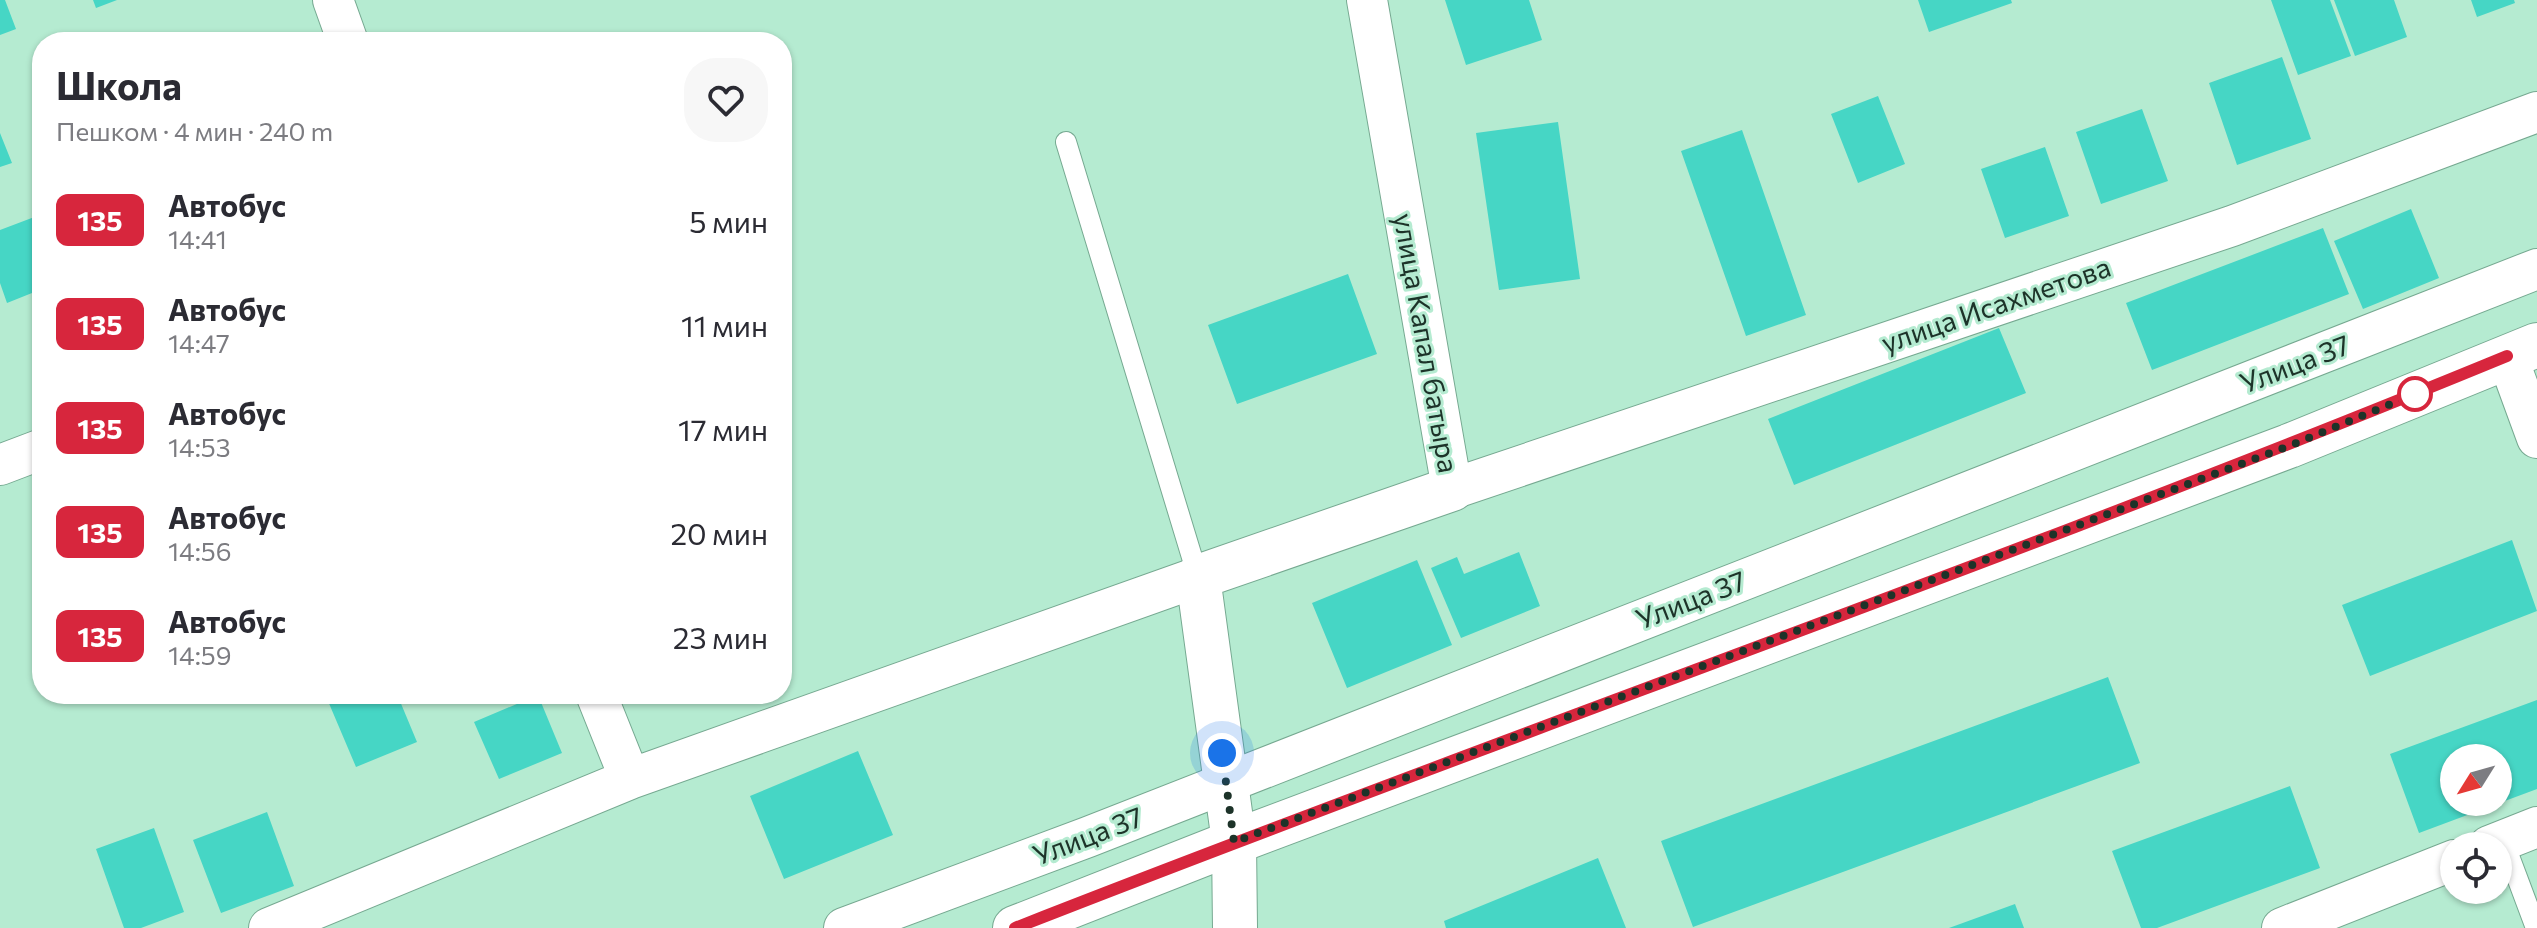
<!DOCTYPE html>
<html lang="ru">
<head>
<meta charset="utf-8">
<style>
  :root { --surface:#fff; --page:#f7f7f7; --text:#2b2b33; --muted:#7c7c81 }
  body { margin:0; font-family:Commissioner,sans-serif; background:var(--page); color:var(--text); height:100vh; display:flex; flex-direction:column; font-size:30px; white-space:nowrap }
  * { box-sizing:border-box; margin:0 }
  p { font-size:26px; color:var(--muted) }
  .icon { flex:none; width:44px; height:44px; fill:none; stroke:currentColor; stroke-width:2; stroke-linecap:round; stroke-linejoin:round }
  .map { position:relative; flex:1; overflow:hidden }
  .details { position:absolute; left:32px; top:32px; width:760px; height:672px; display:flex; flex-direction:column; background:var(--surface); border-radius:32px; box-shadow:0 2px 6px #0004 }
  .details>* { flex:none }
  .badge { padding:0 16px; border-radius:12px; font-size:28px; line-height:52px }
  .needle { width:52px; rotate:233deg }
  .buttons { position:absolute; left:2440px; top:744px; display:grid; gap:16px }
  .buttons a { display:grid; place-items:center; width:72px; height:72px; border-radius:50%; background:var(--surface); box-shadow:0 2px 6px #0004; font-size:40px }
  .you { position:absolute; width:40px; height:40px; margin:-20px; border:6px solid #fff; border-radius:50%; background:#1a73e8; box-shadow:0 0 0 12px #1a73e833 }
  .map>.badge { position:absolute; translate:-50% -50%; box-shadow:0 0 0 4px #fff }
  .round { display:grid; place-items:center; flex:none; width:84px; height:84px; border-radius:32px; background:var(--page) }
  .headline { display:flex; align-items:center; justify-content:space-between; height:136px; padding:0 24px }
  h1 { font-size:38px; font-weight:700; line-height:60px }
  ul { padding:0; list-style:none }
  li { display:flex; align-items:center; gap:24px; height:104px; padding:0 24px }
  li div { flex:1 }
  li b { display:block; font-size:30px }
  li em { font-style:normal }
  li .badge { min-width:88px; font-weight:700; text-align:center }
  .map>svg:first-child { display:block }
  .building { fill:#46d6c5; fill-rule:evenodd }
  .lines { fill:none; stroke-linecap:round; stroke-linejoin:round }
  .lane-casing { stroke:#76a991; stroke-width:22 }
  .street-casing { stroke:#76a991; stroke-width:42 }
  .secondary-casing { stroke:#76a991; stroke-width:46 }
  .primary-casing { stroke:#76a991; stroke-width:46 }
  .lane { stroke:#fff; stroke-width:20 }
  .street { stroke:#fff; stroke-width:40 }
  .secondary { stroke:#fff; stroke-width:44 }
  .primary { stroke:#fff; stroke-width:44 }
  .line-casing { stroke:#fff; stroke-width:18 }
  .line { stroke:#d7263d; stroke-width:12 }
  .walk { stroke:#1d3329; stroke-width:8; stroke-dasharray:0 14.4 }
  .stop-dot { fill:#fff; stroke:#d7263d; stroke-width:4 }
  .labels { text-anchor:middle; stroke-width:6; stroke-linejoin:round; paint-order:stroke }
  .street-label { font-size:28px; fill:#1d3329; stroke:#b5ebd1 }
</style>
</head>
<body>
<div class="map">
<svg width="2537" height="928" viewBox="0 0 2537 928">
  <rect width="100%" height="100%" fill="#b5ebd1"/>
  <!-- building -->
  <path class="building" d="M 0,0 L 5,0 L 16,29 L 0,35 Z
    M 93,0 L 117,0 L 96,8 Z
    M 1445,0 L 1529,0 L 1542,40 L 1466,65 Z
    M 1918,0 L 2011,0 L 2012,3 L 1929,32 Z
    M 2271,0 L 2330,0 L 2351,56 L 2298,75 Z
    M 2334,0 L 2394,0 L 2407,37 L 2355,56 Z
    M 2471,0 L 2514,0 L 2515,3 L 2477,17 Z
    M 2282,57 L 2311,139 L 2237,165 L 2209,83 Z
    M 1878,96 L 1905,164 L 1858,183 L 1831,114 Z
    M 2142,109 L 2168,181 L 2101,204 L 2076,132 Z
    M 1558,122 L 1580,279 L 1499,290 L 1476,133 Z
    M 1742,130 L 1806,315 L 1746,336 L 1681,151 Z
    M 0,133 L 12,163 L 0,167 Z
    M 2045,147 L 2069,216 L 2005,238 L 1981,169 Z
    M 2411,209 L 2439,278 L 2363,309 L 2334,241 Z
    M 37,216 L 42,230 L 42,289 L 7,303 L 0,283 L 0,230 Z
    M 2323,228 L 2349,294 L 2152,370 L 2126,303 Z
    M 1348,274 L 1377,354 L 1237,404 L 1208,325 Z
    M 1999,328 L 2026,393 L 1794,485 L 1768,419 Z
    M 2512,540 L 2537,611 L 2370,676 L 2342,605 Z
    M 1519,552 L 1540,606 L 1461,638 L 1431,568 L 1457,557 L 1464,574 Z
    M 1417,560 L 1452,645 L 1347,688 L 1312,603 Z
    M 2108,677 L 2140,763 L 1693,927 L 1661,841 Z
    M 325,694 L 397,694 L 417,742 L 356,767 Z
    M 538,695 L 562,753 L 499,779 L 474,722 Z
    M 2537,700 L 2537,789 L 2419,833 L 2390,754 ZM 2454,758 L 2498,758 L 2498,802 L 2454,802 Z
    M 858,751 L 893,835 L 784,879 L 750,796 Z
    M 2290,786 L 2320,868 L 2157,928 L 2141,928 L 2112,851 Z
    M 267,812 L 294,886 L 221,913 L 193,840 Z
    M 154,828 L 184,912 L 141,928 L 124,928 L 96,849 Z
    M 1598,858 L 1626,928 L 1446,928 L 1444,921 Z
    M 2015,904 L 2024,928 L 1949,928 Z"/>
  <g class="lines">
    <!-- lane casing -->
    <g class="lane-casing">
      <path id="lane" d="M 1066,142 L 1198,577
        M 2503,840 L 2536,928"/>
    </g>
    <!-- street casing -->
    <g class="street-casing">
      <path id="street" d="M 333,0 L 348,42
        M 1367,0 L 1452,489 L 2232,226 L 2537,112
        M 2507,356 L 2537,438
        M 0,465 L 42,449
        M 596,694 L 630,779
        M 2489,846 L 2537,827
        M 269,928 L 630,779 L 1198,577
        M 844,928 L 1088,837 L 2537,269
        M 2282,928 L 2454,860"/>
    </g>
    <!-- secondary casing -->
    <g class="secondary-casing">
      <path id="secondary" d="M 1235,928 L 1234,842 L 1198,577 L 1452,489"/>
    </g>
    <!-- primary casing -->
    <g class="primary-casing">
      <path id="primary" d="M 1015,928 L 1234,842 L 2289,446 L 2537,345"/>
    </g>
    <!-- lane -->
    <use href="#lane" class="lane"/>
    <!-- street -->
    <use href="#street" class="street"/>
    <!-- secondary -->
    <use href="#secondary" class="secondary"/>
    <!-- primary -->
    <use href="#primary" class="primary"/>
  </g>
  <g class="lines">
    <!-- line casing -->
    <g class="line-casing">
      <path id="line" d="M 1015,928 C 1511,733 2014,559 2507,356"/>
    </g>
    <!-- line -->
    <use href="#line" class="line"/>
    <!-- walk -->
    <path class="walk" d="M 1222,753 L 1234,842 L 2289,446 L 2425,390 L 2415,394"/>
  </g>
  <!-- markers -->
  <circle class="stop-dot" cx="2415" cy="394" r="16"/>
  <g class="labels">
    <!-- street labels -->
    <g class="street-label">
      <text transform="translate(1996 305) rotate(-19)" y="10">улица Исахметова</text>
      <text transform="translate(1426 343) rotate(80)" y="10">улица Капал батыра</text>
      <text transform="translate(2295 364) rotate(-21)" y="10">Улица 37</text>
      <text transform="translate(1691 600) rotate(-21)" y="10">Улица 37</text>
      <text transform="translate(1088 836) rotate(-21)" y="10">Улица 37</text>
    </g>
  </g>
</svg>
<div class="buttons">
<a><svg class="needle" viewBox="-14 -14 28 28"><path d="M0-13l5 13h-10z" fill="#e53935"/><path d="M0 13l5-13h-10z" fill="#7c7c81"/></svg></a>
<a><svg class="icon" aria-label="locate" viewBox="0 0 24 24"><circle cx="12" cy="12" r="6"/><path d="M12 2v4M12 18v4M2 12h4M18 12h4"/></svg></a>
</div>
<div class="you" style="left:1222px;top:753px"></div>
<section class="details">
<div class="headline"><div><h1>Школа</h1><p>Пешком · 4 мин · 240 m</p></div><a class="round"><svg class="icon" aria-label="heart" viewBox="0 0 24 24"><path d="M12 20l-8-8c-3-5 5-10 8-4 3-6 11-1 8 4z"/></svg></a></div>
<ul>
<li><span class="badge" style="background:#d7263d;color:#fff">135</span><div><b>Автобус</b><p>14:41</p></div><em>5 мин</em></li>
<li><span class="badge" style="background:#d7263d;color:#fff">135</span><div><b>Автобус</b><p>14:47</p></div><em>11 мин</em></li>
<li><span class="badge" style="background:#d7263d;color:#fff">135</span><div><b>Автобус</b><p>14:53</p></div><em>17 мин</em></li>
<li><span class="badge" style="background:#d7263d;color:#fff">135</span><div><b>Автобус</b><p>14:56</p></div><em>20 мин</em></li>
<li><span class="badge" style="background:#d7263d;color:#fff">135</span><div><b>Автобус</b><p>14:59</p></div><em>23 мин</em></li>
</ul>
</section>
</div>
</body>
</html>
